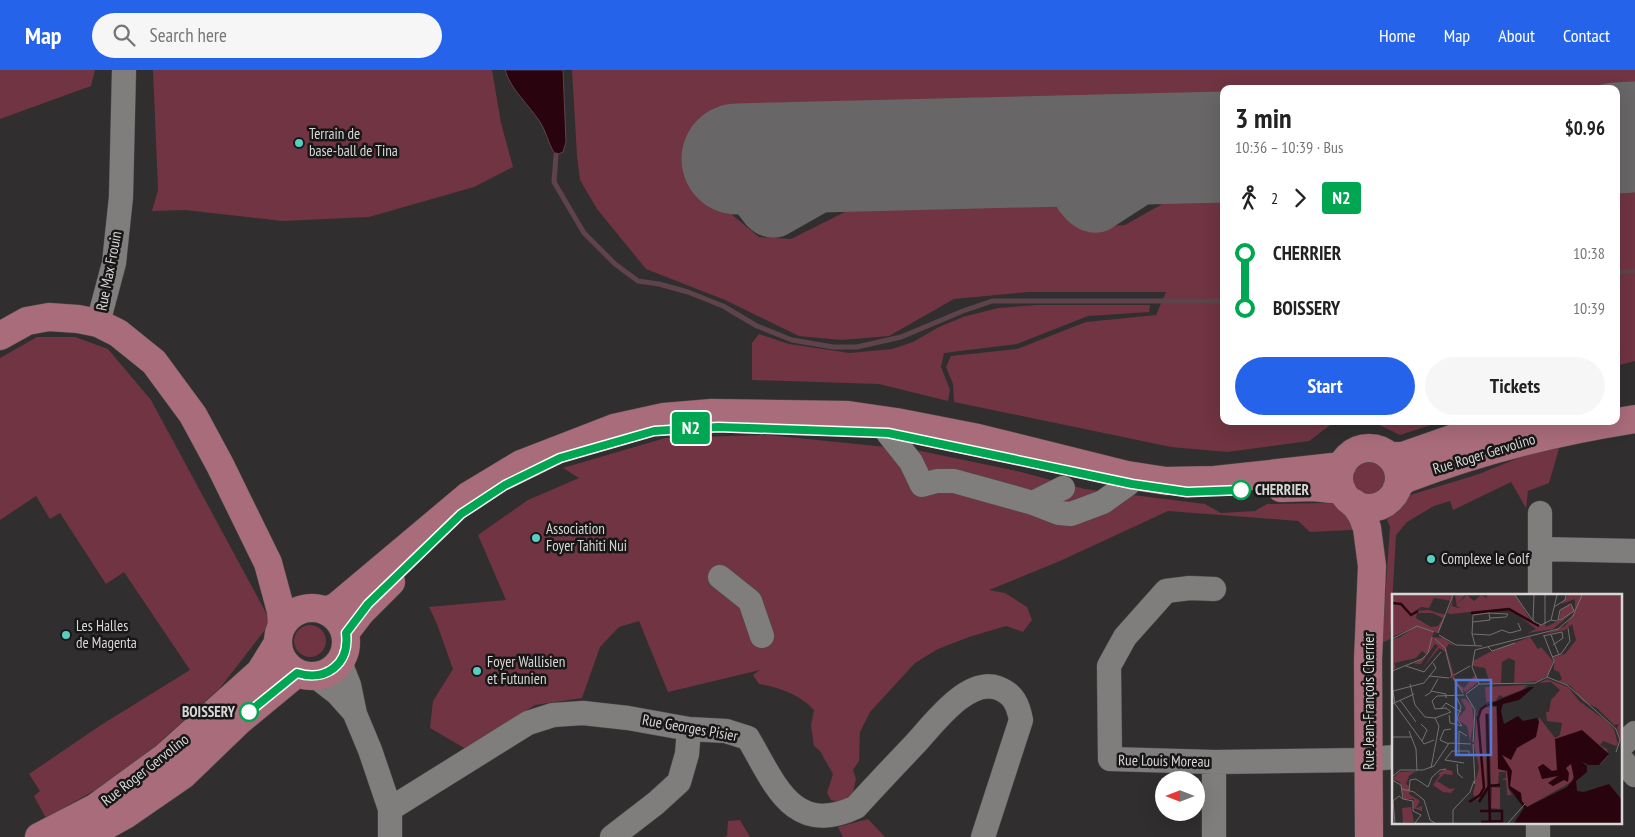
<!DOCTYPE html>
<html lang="en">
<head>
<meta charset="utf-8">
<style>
  :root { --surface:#fff; --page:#f6f6f6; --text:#222; --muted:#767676; --accent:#2563eb }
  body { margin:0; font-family:"PT Sans Narrow",sans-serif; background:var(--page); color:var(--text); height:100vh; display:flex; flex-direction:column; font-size:19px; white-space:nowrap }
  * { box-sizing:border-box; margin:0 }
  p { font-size:16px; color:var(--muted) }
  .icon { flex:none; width:28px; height:28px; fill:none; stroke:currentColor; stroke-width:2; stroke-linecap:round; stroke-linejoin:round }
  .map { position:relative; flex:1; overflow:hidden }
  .details { position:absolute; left:1220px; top:15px; width:400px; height:340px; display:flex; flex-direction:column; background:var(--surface); border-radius:10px; box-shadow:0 5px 20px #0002 }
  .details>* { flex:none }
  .badge { padding:0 10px; border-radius:4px; font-size:18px; line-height:32px }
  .needle { width:32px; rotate:270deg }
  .buttons { position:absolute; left:1155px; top:701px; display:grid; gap:10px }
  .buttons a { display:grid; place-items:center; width:50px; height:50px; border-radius:50%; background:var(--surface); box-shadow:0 5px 20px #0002; font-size:25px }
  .map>.badge { position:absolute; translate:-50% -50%; box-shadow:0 0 0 2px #fff }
  .legs { display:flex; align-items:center; gap:8px; height:55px; padding:0 15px; font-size:16px }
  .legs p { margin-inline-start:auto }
  .summary { display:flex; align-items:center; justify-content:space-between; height:85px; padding:0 15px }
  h1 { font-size:28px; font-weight:600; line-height:38px }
  .cta { display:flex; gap:10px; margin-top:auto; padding:10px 15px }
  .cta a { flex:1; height:58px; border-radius:30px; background:var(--accent); color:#fff; font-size:20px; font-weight:600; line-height:58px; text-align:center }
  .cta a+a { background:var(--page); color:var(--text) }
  ul { padding:0 15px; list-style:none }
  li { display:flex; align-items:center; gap:18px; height:55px; font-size:19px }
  li i { display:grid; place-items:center; width:8px; height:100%; margin:0 6px; background:currentColor }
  li i::after { content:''; width:12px; height:12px; margin:-6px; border:4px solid; border-radius:50%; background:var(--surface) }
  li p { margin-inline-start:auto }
  li:first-child i { background:linear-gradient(#0000 50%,currentColor 0) }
  li:last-child i { background:linear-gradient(currentColor 50%,#0000 0) }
  header { display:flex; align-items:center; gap:30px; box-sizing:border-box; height:70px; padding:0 25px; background:var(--accent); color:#fff }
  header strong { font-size:24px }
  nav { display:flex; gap:28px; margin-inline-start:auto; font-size:18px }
  .search { width:350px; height:45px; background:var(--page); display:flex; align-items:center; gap:12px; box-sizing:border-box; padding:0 18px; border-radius:28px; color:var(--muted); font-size:19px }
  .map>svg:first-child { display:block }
  .green { fill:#703443 }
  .water { fill:#29040f; stroke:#5e434b }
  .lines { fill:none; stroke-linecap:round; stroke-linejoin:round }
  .stream { stroke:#5e434b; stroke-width:5 }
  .taxiway { stroke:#686666; stroke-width:45 }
  .runway { stroke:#686666; stroke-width:111 }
  .minor-casing { stroke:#4e4c4c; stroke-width:25 }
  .major-casing { stroke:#4e4c4c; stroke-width:29 }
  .minor { stroke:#807d7d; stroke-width:24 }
  .major { stroke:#a96c7b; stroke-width:28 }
  .line-1-casing { stroke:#fff; stroke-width:11 }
  .line-1 { stroke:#00a651; stroke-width:8 }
  .poi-dot { fill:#57cec1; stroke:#181717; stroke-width:2 }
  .stop-1-dot { fill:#fff; stroke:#00a651; stroke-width:2.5 }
  .labels { text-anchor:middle; stroke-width:5; stroke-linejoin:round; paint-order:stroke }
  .poi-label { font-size:15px; fill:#d8d6d6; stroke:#181717; text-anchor:start }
  .street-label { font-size:15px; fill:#d8d6d6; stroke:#181717 }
  .stop-label { font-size:15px; font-weight:bold; fill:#d8d6d6; stroke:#181717; text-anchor:start }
  .inset-river { fill:none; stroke:#29040f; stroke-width:2.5 }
  .inset-road { fill:none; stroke:#747172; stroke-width:1 }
  .view { fill:#5577d7; fill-opacity:0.15; stroke:#5577d7; stroke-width:2.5 }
  .inset-edge { fill:none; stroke:#d8d6d6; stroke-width:2.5 }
</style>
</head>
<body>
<header>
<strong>Map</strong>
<div class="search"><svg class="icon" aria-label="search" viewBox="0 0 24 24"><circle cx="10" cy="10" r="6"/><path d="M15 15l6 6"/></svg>Search here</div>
<nav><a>Home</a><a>Map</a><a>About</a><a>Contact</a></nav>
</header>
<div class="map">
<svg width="1635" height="767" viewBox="0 0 1635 767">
  <rect width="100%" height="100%" fill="#312e2f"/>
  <!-- green -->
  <path class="green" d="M 0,0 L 95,0 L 91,16 L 0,49 Z
    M 153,0 L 492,0 L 501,53 L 513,97 L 474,117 L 369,147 L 282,151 L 185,140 L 152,141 L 158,120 Z
    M 572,0 L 1635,0 L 1635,29 L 1616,29 L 1616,19 L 1224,19 L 1224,39 L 725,51 L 730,143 L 759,167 L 791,169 L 867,131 L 1039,122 L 1084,158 L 1125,155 L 1187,120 L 1224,119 L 1224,351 L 1339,351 L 1333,353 L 1309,371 L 1227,382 L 1171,377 L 954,332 L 953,314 L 946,297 L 951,286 L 1017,279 L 1086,252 L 1156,245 L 1166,222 L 1028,222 L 954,229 L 889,266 L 841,270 L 799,266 L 725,230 L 646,199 L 597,139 L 580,110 L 577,86 Z
    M 1616,107 L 1635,107 L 1635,291 L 1616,296 Z
    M 1036,235 L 1150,235 L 1149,242 L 1088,246 L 1017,274 L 944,283 L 941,297 L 950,320 L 948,331 L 879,314 L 752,310 L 752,273 L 759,264 L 789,274 L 850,283 L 892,279 L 913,272 L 939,257 L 963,247 L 998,238 Z
    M 37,267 L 75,267 L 108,279 L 151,330 L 271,552 L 220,618 L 153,678 L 104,715 L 46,748 L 34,726 L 40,721 L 29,704 L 101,655 L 190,600 L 124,502 L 106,514 L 60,443 L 50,449 L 36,426 L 0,450 L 0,288 Z
    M 1371,351 L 1443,351 L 1400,365 Z
    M 768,365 L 916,380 L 1017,401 L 1085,419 L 1205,434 L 1221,443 L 1255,441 L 1267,434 L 1329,433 L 1346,438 L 1356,453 L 1352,460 L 1310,462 L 1298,451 L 1168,441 L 1060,491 L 989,520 L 1005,523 L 1027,537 L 1032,550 L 1023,562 L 1006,556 L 969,567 L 938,579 L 915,593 L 870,642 L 860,662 L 859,691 L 853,700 L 856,709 L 852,727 L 843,733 L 831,730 L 827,723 L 833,704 L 820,681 L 814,676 L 811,655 L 814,640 C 799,624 780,618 759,614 L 753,605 L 760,600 L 668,622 L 639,551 L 619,557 L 600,577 L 582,628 L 535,635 L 466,679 L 430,658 L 433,631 L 453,599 L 437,554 L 429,537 L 506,530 L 478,465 L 528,430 L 579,408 L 563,398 L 665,368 Z
    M 1554,371 L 1561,372 L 1549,413 L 1528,421 L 1526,438 L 1511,412 L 1453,440 L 1450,431 L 1434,436 L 1407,452 L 1396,465 L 1390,569 L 1382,573 L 1390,457 L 1387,450 L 1407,426 L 1479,404 L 1521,387 Z
    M1352 407a17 17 0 1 1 34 0a17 17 0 1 1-34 0Z
    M294 571a16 16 0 1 1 32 0a16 16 0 1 1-32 0Z
    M 868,749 L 885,767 L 843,767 L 838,757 Z
    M 740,750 L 750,767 L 724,767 L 727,766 L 728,751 Z"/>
  <!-- water -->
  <path class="water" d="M 505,0 L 563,0 L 566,72 L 563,82 L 556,85 L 553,81 C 548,72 546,61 540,52 C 529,35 511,20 505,0 Z"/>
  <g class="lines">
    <!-- stream -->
    <path class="stream" d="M 556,85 L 554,112 L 584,163 L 615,194 L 638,211 L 659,214 L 688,222 L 723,236 L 757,256 L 792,270 L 833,277 L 857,277 L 901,267 L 963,241 L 992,231 L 1224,231
      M 1616,203 L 1635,201"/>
    <!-- taxiway -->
    <path class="taxiway" d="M 1128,80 C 1121,76 1114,72 1106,71 C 1072,68 1060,111 1081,132 C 1085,137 1091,141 1098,140 L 1194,78
      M 816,87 C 808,83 801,78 791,78 C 761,77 739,113 760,136 C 764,142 769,146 776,145 L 859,98 L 889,86"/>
    <!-- runway -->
    <path class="runway" d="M 1616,68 L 1635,67
      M 737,89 L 1224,77"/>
    <!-- minor casing -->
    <g class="minor-casing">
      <path id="minor" d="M 98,253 L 114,193 L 121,127 L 124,0
        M 888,363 L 911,392 L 922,415 L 937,411 L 954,411 L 1033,433 L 1059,443 L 1071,444 L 1103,432 L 1128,414
        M 1033,433 L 1063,418
        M 1540,443 L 1540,479
        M 720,507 L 750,531 L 762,566
        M 1214,519 L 1190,518 L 1166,521 L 1125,567 L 1109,596 L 1110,689 L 1214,692 L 1361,690 L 1394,687
        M 1540,526 L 1540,479 L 1635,481
        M 340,592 L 349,615 L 355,644 L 370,680 L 390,739 L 390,767
        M 315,606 L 337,623 L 354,642
        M 1621,676 L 1635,663
        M 1621,689 L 1635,705
        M 390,739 L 528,653 L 553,645 L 583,643 L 628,648 L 689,659 L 726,661 L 748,668 C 775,714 793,767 856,737 C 875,716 894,696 914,675 C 933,655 967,607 998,618 C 1014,624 1018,635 1021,650 L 983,767
        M 612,767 L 656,733 L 679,712 L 687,684 L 689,659
        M 1214,767 L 1214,692
        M 1538,767 L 1538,753"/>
    </g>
    <!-- major casing -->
    <g class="major-casing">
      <path id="major" d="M 0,266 L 27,251 L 49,247 L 78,249 L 98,253 L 118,263 L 154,292 L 193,345 L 220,395 L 268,493 L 281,541 L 282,555
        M1339 408a30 30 0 1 1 60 0a30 30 0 1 1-60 0Z
        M 1389,386 L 1403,386 L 1463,365 L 1531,351
        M 1281,418 L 1313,417 L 1342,420
        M 1397,418 L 1402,411 L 1408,408 C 1481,380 1558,361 1635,349
        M 1354,433 L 1362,445 L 1367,458 L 1372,496 L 1368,590 L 1369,767
        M278 572a34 34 0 1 1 68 0a34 34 0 1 1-68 0Z
        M 327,541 L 337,536 L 468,426 L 521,394 L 614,358 L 664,347 L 712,343 L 848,345 L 896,352 L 978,368 L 1127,405 L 1166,411 L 1215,410 L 1342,396
        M 345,563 L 361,542 L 391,512
        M 39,767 L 95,738 L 165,687 L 260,602 L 278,573
        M 85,767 L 125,745 L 183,705 L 239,651 L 297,603"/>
    </g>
    <!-- minor -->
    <use href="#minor" class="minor"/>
    <!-- major -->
    <use href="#major" class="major"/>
  </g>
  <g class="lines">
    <!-- line-1 casing -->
    <g class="line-1-casing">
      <path id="line-1" d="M 249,642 L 297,603 C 326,612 350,594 346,563 L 368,534 L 461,444 L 505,415 L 560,388 L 654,361 L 718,357 L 888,363 L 1132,414 L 1187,422 L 1241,420"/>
    </g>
    <!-- line-1 -->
    <use href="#line-1" class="line-1"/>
  </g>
  <!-- markers -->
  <g class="poi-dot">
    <circle cx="299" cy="73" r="5"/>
    <circle cx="536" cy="468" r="5"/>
    <circle cx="1431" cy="489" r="5"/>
    <circle cx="66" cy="565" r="5"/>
    <circle cx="477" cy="601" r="5"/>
  </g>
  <g class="stop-1-dot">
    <circle cx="1241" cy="420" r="9"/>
    <circle cx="249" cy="642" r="9"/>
  </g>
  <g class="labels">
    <!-- poi labels -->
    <g class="poi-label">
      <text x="309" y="69">Terrain de<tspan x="309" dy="17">base-ball de Tina</tspan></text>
      <text x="546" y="464">Association<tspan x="546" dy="17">Foyer Tahiti Nui</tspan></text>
      <text x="1441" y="494">Complexe le Golf</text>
      <text x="76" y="561">Les Halles<tspan x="76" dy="17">de Magenta</tspan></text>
      <text x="487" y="597">Foyer Wallisien<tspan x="487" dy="17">et Futunien</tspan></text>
    </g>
    <!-- street labels -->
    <g class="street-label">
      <text transform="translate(109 201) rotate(-79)" y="5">Rue Max Frouin</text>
      <text transform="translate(1484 384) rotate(-17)" y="5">Rue Roger Gervolino</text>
      <text transform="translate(1369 631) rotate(-90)" y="5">Rue Jean-François Cherrier</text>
      <text transform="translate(690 658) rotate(10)" y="5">Rue Georges Pisier</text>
      <text transform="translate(1164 691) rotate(1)" y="5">Rue Louis Moreau</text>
      <text transform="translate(145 700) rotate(-38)" y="5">Rue Roger Gervolino</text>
    </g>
    <!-- stop labels -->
    <g class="stop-label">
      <text x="1255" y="425">CHERRIER</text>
      <text x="235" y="647" text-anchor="end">BOISSERY</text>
    </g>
  </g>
  <!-- overview -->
  <g transform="translate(1392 524)">
    <rect width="230" height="230" fill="#312e2f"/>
    <path d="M 0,1 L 61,1 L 60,12 L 66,14 L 69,13 L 65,13 L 63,1 L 73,1 L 66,9 L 75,1 L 82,7 L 89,1 L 95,4 L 95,1 L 123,1 L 138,25 L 146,31 L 153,30 L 154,33 L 174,23 L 167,25 L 169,16 L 177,10 L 183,16 L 183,5 L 169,10 L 176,1 L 230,1 L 230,150 L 225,134 L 227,130 L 222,131 L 205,114 L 191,107 L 179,92 L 167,87 L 170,85 L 167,78 L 162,76 L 162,63 L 173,60 L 184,46 L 180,30 L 173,36 L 153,40 L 173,32 L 185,15 L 161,35 L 136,39 L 144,35 L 117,14 L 59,20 L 55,19 L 60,7 L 42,4 L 37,14 L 29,13 L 23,17 L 36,16 L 54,21 L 46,39 L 42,38 L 40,43 L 51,44 L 63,52 L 57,50 L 54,54 L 64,88 L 72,94 L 83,81 L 87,87 L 74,98 L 70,96 L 71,99 L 61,84 L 57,84 L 60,80 L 54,58 L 47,54 L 30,75 L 46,52 L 43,50 L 29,70 L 22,70 L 35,61 L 30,57 L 24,64 L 2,69 L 4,74 L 0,75 L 0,46 L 8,43 L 23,33 L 0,43 ZM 25,19 L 40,19 L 51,24 L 46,32 L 39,33 L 24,24 ZM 138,43 L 146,55 L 149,53 L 161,67 L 156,81 L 146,87 L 122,89 L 123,67 L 117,64 L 110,68 L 109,89 L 98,90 L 93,74 L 81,72 L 81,67 L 98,58 ZM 155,85 L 176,93 L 187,107 L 213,126 L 222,135 L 226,150 L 224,152 L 211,147 L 208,151 L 215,155 L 216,162 L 209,170 L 196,171 L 192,139 L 174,173 L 179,169 L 182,172 L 181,187 L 135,213 L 118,194 L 116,176 L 116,194 L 120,201 L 115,201 L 114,186 L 109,186 L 114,184 L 114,178 L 107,178 L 106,191 L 99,190 L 97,120 L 93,119 L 95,194 L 85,206 L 81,200 L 87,173 L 82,151 L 85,120 L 93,113 L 104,113 L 106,150 L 147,128 L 147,123 L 163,144 L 168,141 L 170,129 L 155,127 L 154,118 L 157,118 L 159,106 L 168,96 L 159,88 L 147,89 ZM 136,91 L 130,96 L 111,103 L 107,101 L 104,107 L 94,108 L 93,93 ZM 69,105 L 74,105 L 80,112 L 82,127 L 78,148 L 75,132 L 65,125 L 74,115 ZM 53,175 L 60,177 L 61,181 L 52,180 L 45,187 L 58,195 L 63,194 L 59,199 L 51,198 L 41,191 L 48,181 L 46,180 ZM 24,177 L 17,182 L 14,190 L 18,193 L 17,200 L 28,207 L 24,214 L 30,212 L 30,217 L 21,214 L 22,205 L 12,205 L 8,188 L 1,185 L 7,178 ZM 100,193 L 108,194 L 108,215 L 99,214 ZM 19,213 L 22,228 L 11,229 L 10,214 Z" fill="#703443" fill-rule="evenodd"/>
    <path d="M 138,93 L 142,93 L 127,106 L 111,110 L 109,117 L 112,130 L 126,122 L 131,127 L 145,124 L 147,128 L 144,143 L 125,154 L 119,166 L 110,161 L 120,177 L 118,192 L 129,199 L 130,207 L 135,213 L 175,193 L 182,184 L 179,170 L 174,174 L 177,179 L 176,188 L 172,186 L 161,192 L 156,189 L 166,182 L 150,185 L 146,173 L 151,170 L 160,177 L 165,176 L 163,145 L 190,136 L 217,160 L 207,171 L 196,171 L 189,167 L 195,172 L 195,178 L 184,187 L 185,197 L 192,198 L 217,190 L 230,206 L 230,229 L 122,229 L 132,214 L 117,194 L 115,177 L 106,175 L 105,112 L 95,111 Z" fill="#29040f"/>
    <path class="inset-river" d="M 0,9 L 9,10 L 19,21 L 26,17M 79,19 L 117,15 L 147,32M 95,120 L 98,229M 77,208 L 88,201 L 92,194 L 86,124 L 89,115 L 95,111M 87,208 L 97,192 L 108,191M 88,217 L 110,217 L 110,227 L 89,228"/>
    <path class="inset-road" d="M 123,1 L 141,27 L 149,31 L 159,26M 153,1 L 153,30M 162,13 L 173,6 L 174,1M 97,19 L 116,20 L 114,23 L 98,24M 159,26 L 164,27 L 166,26 L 170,25 L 182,17 L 179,10 L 168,16 L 166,26M 159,26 L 165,1M 141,27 L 142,1M 46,39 L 61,1M 80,40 L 81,21 L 97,19 L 98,26 L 81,28M 47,41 L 64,51 L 90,52M 159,41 L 167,61M 151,42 L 170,38 L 171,44 L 161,51M 152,42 L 162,67 L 155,83M 0,45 L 25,32 L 42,38M 43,45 L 53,54 L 60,82M 83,51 L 80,40 L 98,41 L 110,36 L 118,39 L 129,36 L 126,29M 96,53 L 100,57 L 123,49M 83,56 L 166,35 L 181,22 L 190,1M 160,63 L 169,60 L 178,47 L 176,34M 14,72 L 32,78 L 49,58M 0,77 L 30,65 L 36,59 L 40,43M 62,81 L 78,72M 37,82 L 57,84M 61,84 L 71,99M 18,90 L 23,111 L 33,123 L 43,124M 87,90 L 143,89 L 155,83 L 175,91 L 224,135 L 228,146 L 224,158M 39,97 L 54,100 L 54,104M 74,100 L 87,90 L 80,73 L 83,56M 74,101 L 83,116 L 81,148M 33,102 L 38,99 L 46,85M 8,106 L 24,128M 0,110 L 22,100M 3,110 L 1,97 L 32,89 L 44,74 L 41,69M 3,110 L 32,150 L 42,146M 49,115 L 54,109 L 69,118M 57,121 L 58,129 L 70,132 L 65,125 L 69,113 L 65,104M 29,130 L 35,136 L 30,147M 17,137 L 24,155 L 25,177M 0,143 L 19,143M 57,150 L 48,146 L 52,136 L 59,135M 81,150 L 83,188M 67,161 L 67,137 L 75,142M 72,169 L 53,166 L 60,157 L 77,157 L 77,162M 65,170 L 66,180 L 71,184M 39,174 L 47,132 L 43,124 L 59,118 L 54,114 L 43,115 L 40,107 L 45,102 L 72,101M 0,183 L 8,176 L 31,176 L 42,172 L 57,149 L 79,150M 0,186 L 9,191 L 11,205 L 21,207 L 21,217 L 29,221 L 23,229M 10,195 L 22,198 L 32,206 L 38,226 L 43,229M 17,197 L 18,186 L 24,185 L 36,193 L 40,183 L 48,176 L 54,175M 3,229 L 1,207 L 7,202 L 11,205M 61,229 L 61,216 L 78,198 L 82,187 L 83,190M 116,229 L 133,210"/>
    <path class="view" d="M 64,86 L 99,86 L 99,161 L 64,161 Z"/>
    <rect width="230" height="230" class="inset-edge"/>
  </g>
</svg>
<div class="buttons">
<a><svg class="needle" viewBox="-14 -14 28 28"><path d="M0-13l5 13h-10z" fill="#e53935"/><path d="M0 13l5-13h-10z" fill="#767676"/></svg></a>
</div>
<b class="badge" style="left:691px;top:358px;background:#00a651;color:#fff">N2</b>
<section class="details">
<div class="summary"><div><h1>3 min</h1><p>10:36 – 10:39 · Bus</p></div><b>$0.96</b></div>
<div class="legs"><svg class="icon" aria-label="walk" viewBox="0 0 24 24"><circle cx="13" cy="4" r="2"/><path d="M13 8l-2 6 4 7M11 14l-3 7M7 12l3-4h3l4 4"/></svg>2<svg class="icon" aria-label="forward" viewBox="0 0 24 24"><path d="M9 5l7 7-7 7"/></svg><b class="badge" style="background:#00a651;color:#fff">N2</b></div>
<ul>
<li><i style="color:#00a651"></i><b>CHERRIER</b><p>10:38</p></li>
<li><i style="color:#00a651"></i><b>BOISSERY</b><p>10:39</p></li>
</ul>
<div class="cta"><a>Start</a><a>Tickets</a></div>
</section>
</div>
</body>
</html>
